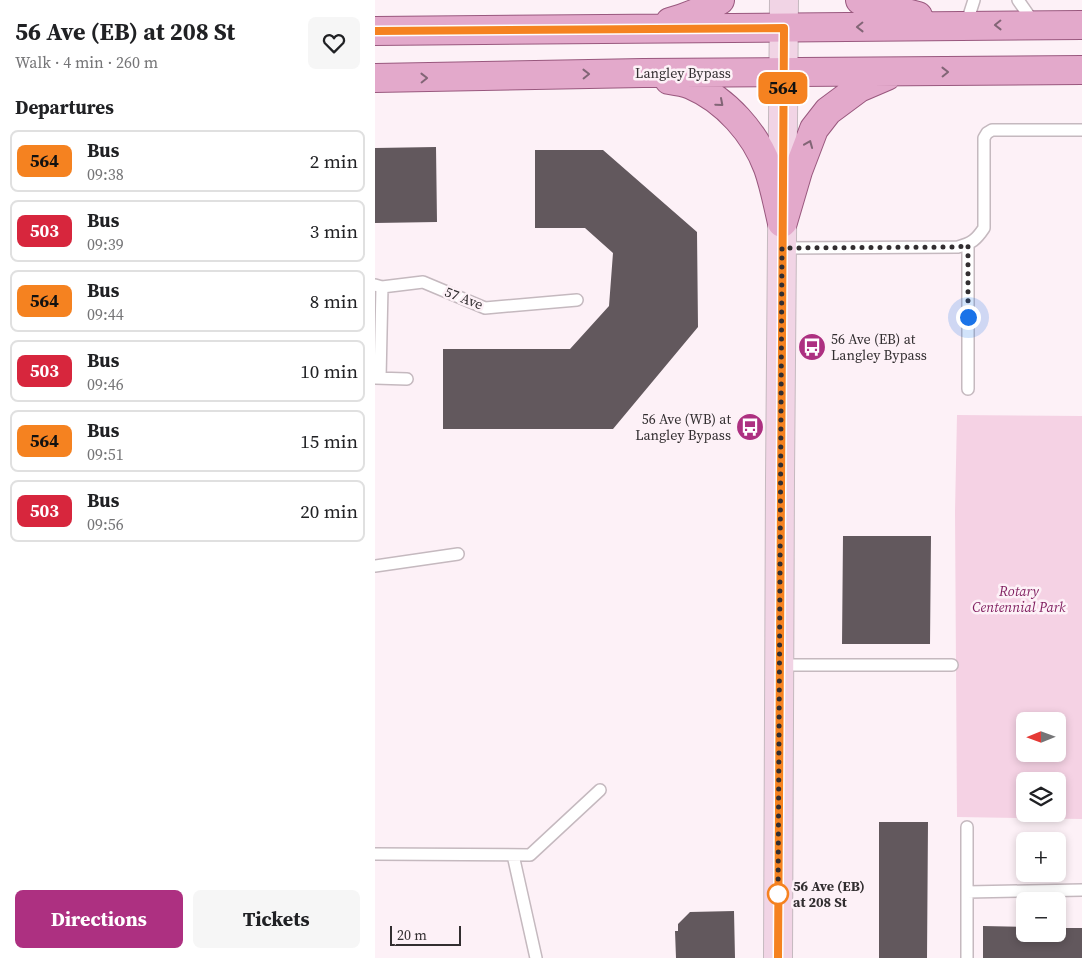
<!DOCTYPE html>
<html lang="en">
<head>
<meta charset="utf-8">
<style>
  :root { --surface:#fff; --page:#f6f6f6; --text:#202124; --muted:#757577; --line:#e0e0e0; --accent:#ad3081 }
  body { margin:0; font-family:"Source Serif 4",serif; background:var(--page); color:var(--text); height:100vh; display:flex; flex-direction:column; font-size:19px; white-space:nowrap }
  * { box-sizing:border-box; margin:0 }
  p { font-size:16px; color:var(--muted) }
  .icon { flex:none; width:28px; height:28px; fill:none; stroke:currentColor; stroke-width:2; stroke-linecap:round; stroke-linejoin:round }
  .map { position:relative; flex:1; overflow:hidden }
  .sheet { display:flex; flex-direction:column; background:var(--surface); width:375px }
  .sheet>* { flex:none }
  .badge { padding:0 10px; border-radius:8px; font-size:18px; line-height:32px }
  .needle { width:32px; rotate:269deg }
  .fabs { position:absolute; left:641px; top:712px; display:grid; gap:10px }
  .fabs a { display:grid; place-items:center; width:50px; height:50px; border-radius:8px; background:var(--surface); box-shadow:0 2px 8px #0003; font-size:25px }
  .scale { position:absolute; left:15px; bottom:12px; width:71px; box-sizing:border-box; padding-left:5px; border:2px solid #322e30; border-top:0; font-size:14px; line-height:18px; white-space:nowrap; color:#322e30; -webkit-text-stroke:4px #fdf1f7; paint-order:stroke }
  .you { position:absolute; width:25px; height:25px; margin:-12px; border:4px solid #fff; border-radius:50%; background:#1a73e8; box-shadow:0 0 0 8px #1a73e833 }
  .map>.badge { position:absolute; translate:-50% -50%; box-shadow:0 0 0 2px #fff }
  h2 { padding:0 15px; font-size:19px; line-height:45px }
  .round { display:grid; place-items:center; flex:none; width:52px; height:52px; border-radius:8px; background:var(--page) }
  .summary { display:flex; align-items:center; justify-content:space-between; height:85px; padding:0 15px }
  h1 { font-size:24px; font-weight:700; line-height:38px }
  .cta { display:flex; gap:10px; margin-top:auto; padding:10px 15px }
  .cta a { flex:1; height:58px; border-radius:8px; background:var(--accent); color:#fff; font-size:20px; font-weight:700; line-height:58px; text-align:center }
  .cta a+a { background:var(--page); color:var(--text) }
  ul { padding:0; list-style:none }
  li { display:flex; align-items:center; gap:15px; height:62px; margin:0 10px 8px; padding:0 5px; border:2px solid var(--line); border-radius:8px }
  li div { flex:1 }
  li b { display:block; font-size:19px }
  li em { font-style:normal }
  li .badge { min-width:55px; font-weight:700; text-align:center }
  main { display:flex; flex:1; min-height:0 }
  .map>svg:first-child { display:block }
  .green { fill:#f5d2e4; fill-rule:evenodd }
  .building { fill:#62585d }
  .lines { fill:none; stroke-linecap:round; stroke-linejoin:round }
  .service-casing { stroke:#c5b9bf; stroke-width:14 }
  .secondary-casing { stroke:#c5b9bf; stroke-width:30 }
  .primary-casing { stroke:#99587e; stroke-width:30 }
  .service { stroke:#fff; stroke-width:11 }
  .secondary { stroke:#f1d4e5; stroke-width:28 }
  .primary { stroke:#e3a9cb; stroke-width:28 }
  .oneway { stroke:#826576 }
  .line-casing { stroke:#fff; stroke-width:11 }
  .line { stroke:#f58220; stroke-width:8 }
  .walk { stroke:#322e30; stroke-width:5; stroke-dasharray:0 9 }
  .stop-dot { fill:#fff; stroke:#f58220; stroke-width:2.5 }
  .labels { text-anchor:middle; stroke-width:5; stroke-linejoin:round; paint-order:stroke }
  .street-label { font-size:14px; fill:#322e30; stroke:#fdf1f7 }
  .poi-label { font-size:14px; fill:#322e30; stroke:#fdf1f7; text-anchor:start }
  .park-label { font-size:14px; font-style:italic; fill:#7f1d5e; stroke:#fdf1f7 }
  .stop-label { font-size:14px; font-weight:bold; fill:#322e30; stroke:#fdf1f7; text-anchor:start }
</style>
</head>
<body>
<main>
<section class="sheet">
<div class="summary"><div><h1>56 Ave (EB) at 208 St</h1><p>Walk · 4 min · 260 m</p></div><a class="round"><svg class="icon" aria-label="heart" viewBox="0 0 24 24"><path d="M12 20l-8-8c-3-5 5-10 8-4 3-6 11-1 8 4z"/></svg></a></div>
<h2>Departures</h2>
<ul>
<li><span class="badge" style="background:#f58220;color:#111">564</span><div><b>Bus</b><p>09:38</p></div><em>2 min</em></li>
<li><span class="badge" style="background:#d7263d;color:#fff">503</span><div><b>Bus</b><p>09:39</p></div><em>3 min</em></li>
<li><span class="badge" style="background:#f58220;color:#111">564</span><div><b>Bus</b><p>09:44</p></div><em>8 min</em></li>
<li><span class="badge" style="background:#d7263d;color:#fff">503</span><div><b>Bus</b><p>09:46</p></div><em>10 min</em></li>
<li><span class="badge" style="background:#f58220;color:#111">564</span><div><b>Bus</b><p>09:51</p></div><em>15 min</em></li>
<li><span class="badge" style="background:#d7263d;color:#fff">503</span><div><b>Bus</b><p>09:56</p></div><em>20 min</em></li>
</ul>
<div class="cta"><a>Directions</a><a>Tickets</a></div>
</section>
<div class="map">
<svg width="707" height="958" viewBox="0 0 707 958">
  <rect width="100%" height="100%" fill="#fdf1f7"/>
  <!-- green -->
  <path class="green" d="M 582,415 L 707,416 L 707,819 L 582,817 L 580,512 ZM 650,721 L 682,721 L 682,754 L 650,754 ZM 650,781 L 682,781 L 682,814 L 650,814 Z"/>
  <!-- building -->
  <path class="building" d="M 61,147 L 62,222 L 0,223 L 0,148 Z
    M 160,150 L 228,150 L 322,232 L 323,327 L 238,429 L 68,429 L 68,349 L 195,349 L 234,306 L 238,253 L 210,228 L 160,228 Z
    M 468,536 L 556,536 L 555,644 L 467,644 Z
    M 504,822 L 553,822 L 552,958 L 504,958 Z
    M 359,911 L 360,958 L 301,958 L 300,931 L 303,931 L 303,924 L 315,912 Z
    M 608,926 L 650,927 L 650,934 L 682,934 L 682,928 L 707,928 L 707,958 L 608,958 Z"/>
  <g class="lines">
    <!-- service casing -->
    <g class="service-casing">
      <path id="service" d="M 643,0 L 659,23
        M 591,25 L 599,0
        M 593,245 L 593,389
        M 407,248 L 583,247 C 597,243 601,240 609,228 L 609,138 L 612,133 L 617,130 L 707,130
        M 0,285 L 7,287 L 5,378
        M 7,287 L 48,282 L 110,308 L 202,300
        M 0,378 L 32,379
        M 0,566 L 83,554
        M 404,665 L 577,665
        M 0,854 L 155,855 L 225,790
        M 138,855 L 161,958
        M 592,892 L 707,890
        M 592,958 L 592,827"/>
    </g>
    <!-- secondary casing -->
    <g class="secondary-casing">
      <path id="secondary" d="M 403,958 L 405,479 L 409,0"/>
    </g>
    <!-- primary casing -->
    <g class="primary-casing">
      <path id="primary" d="M 485,0 L 488,2 L 543,16
        M 295,22 C 313,17 330,10 345,0
        M 0,31 L 707,25
        M 0,78 L 268,73 L 707,70
        M 294,80 C 301,81 309,82 316,85 C 351,100 380,133 393,168 C 399,185 403,205 407,223
        M 408,222 L 423,171 L 439,129 L 453,111 L 484,88 L 512,76"/>
    </g>
    <!-- service -->
    <use href="#service" class="service"/>
    <!-- secondary -->
    <use href="#secondary" class="secondary"/>
    <!-- primary -->
    <use href="#primary" class="primary"/>
  </g>
  <!-- one-way arrows -->
  <defs><path id="oneway-chevron" d="M-2-3.5L2.5 0L-2 3.5" fill="none" stroke-width="1.6" stroke-linecap="round" stroke-linejoin="round" transform="scale(1.25)"/></defs>
  <g class="oneway">
    <use href="#oneway-chevron" transform="translate(623 25) rotate(179)"/>
    <use href="#oneway-chevron" transform="translate(485 27) rotate(179)"/>
    <use href="#oneway-chevron" transform="translate(570 72) rotate(-1)"/>
    <use href="#oneway-chevron" transform="translate(211 74) rotate(-1)"/>
    <use href="#oneway-chevron" transform="translate(49 78) rotate(-1)"/>
    <use href="#oneway-chevron" transform="translate(345 103) rotate(41)"/>
    <use href="#oneway-chevron" transform="translate(434 144) rotate(-68)"/>
  </g>
  <g class="lines">
    <!-- line casing -->
    <g class="line-casing">
      <path id="line" d="M 0,31 L 409,28 L 403,958"/>
    </g>
    <!-- line -->
    <use href="#line" class="line"/>
    <!-- walk -->
    <path class="walk" d="M 403,894 L 403,900 L 407,248 L 583,247 L 593,245 L 593,317"/>
  </g>
  <!-- icons -->
  <defs>
    <g id="bus-disc" transform="scale(1.4375)"><circle r="9.5" fill="#ad3081" stroke="#fdf1f7"/><path d="M-5-6H5V4H4V6H2V4H-2V6H-4V4H-5ZM-3.5-4V0h7V-4ZM-3.5 1.2v1.5H-2V1.2ZM2 1.2v1.5H3.5V1.2Z" fill="#fff"/></g>
  </defs>
  <g fill-rule="evenodd">
    <use href="#bus-disc" x="437" y="347"/>
    <use href="#bus-disc" x="375" y="427"/>
  </g>
  <!-- markers -->
  <circle class="stop-dot" cx="403" cy="894" r="10"/>
  <g class="labels">
    <!-- street labels -->
    <g class="street-label">
      <text x="308" y="78">Langley Bypass</text>
      <text transform="translate(89 298) rotate(21)" y="5">57 Ave</text>
    </g>
    <!-- poi labels -->
    <g class="poi-label">
      <text x="456" y="344">56 Ave (EB) at<tspan x="456" dy="16">Langley Bypass</tspan></text>
      <text x="356" y="424" text-anchor="end">56 Ave (WB) at<tspan x="356" dy="16">Langley Bypass</tspan></text>
    </g>
    <!-- park labels -->
    <g class="park-label">
      <text x="644" y="596">Rotary<tspan x="644" dy="16">Centennial Park</tspan></text>
    </g>
    <!-- stop labels -->
    <g class="stop-label">
      <text x="418" y="891">56 Ave (EB)<tspan x="418" dy="16">at 208 St</tspan></text>
    </g>
  </g>
</svg>
<div class="fabs">
<a><svg class="needle" viewBox="-14 -14 28 28"><path d="M0-13l5 13h-10z" fill="#e53935"/><path d="M0 13l5-13h-10z" fill="#757577"/></svg></a>
<a><svg class="icon" aria-label="layers" viewBox="0 0 24 24"><path d="M12 4l9 5-9 5-9-5zM3 14l9 5 9-5"/></svg></a>
<a>+</a>
<a>−</a>
</div>
<div class="scale">20 m</div>
<div class="you" style="left:593px;top:317px"></div>
<b class="badge" style="left:408px;top:88px;background:#f58220;color:#111">564</b>
</div>
</main>
</body>
</html>
